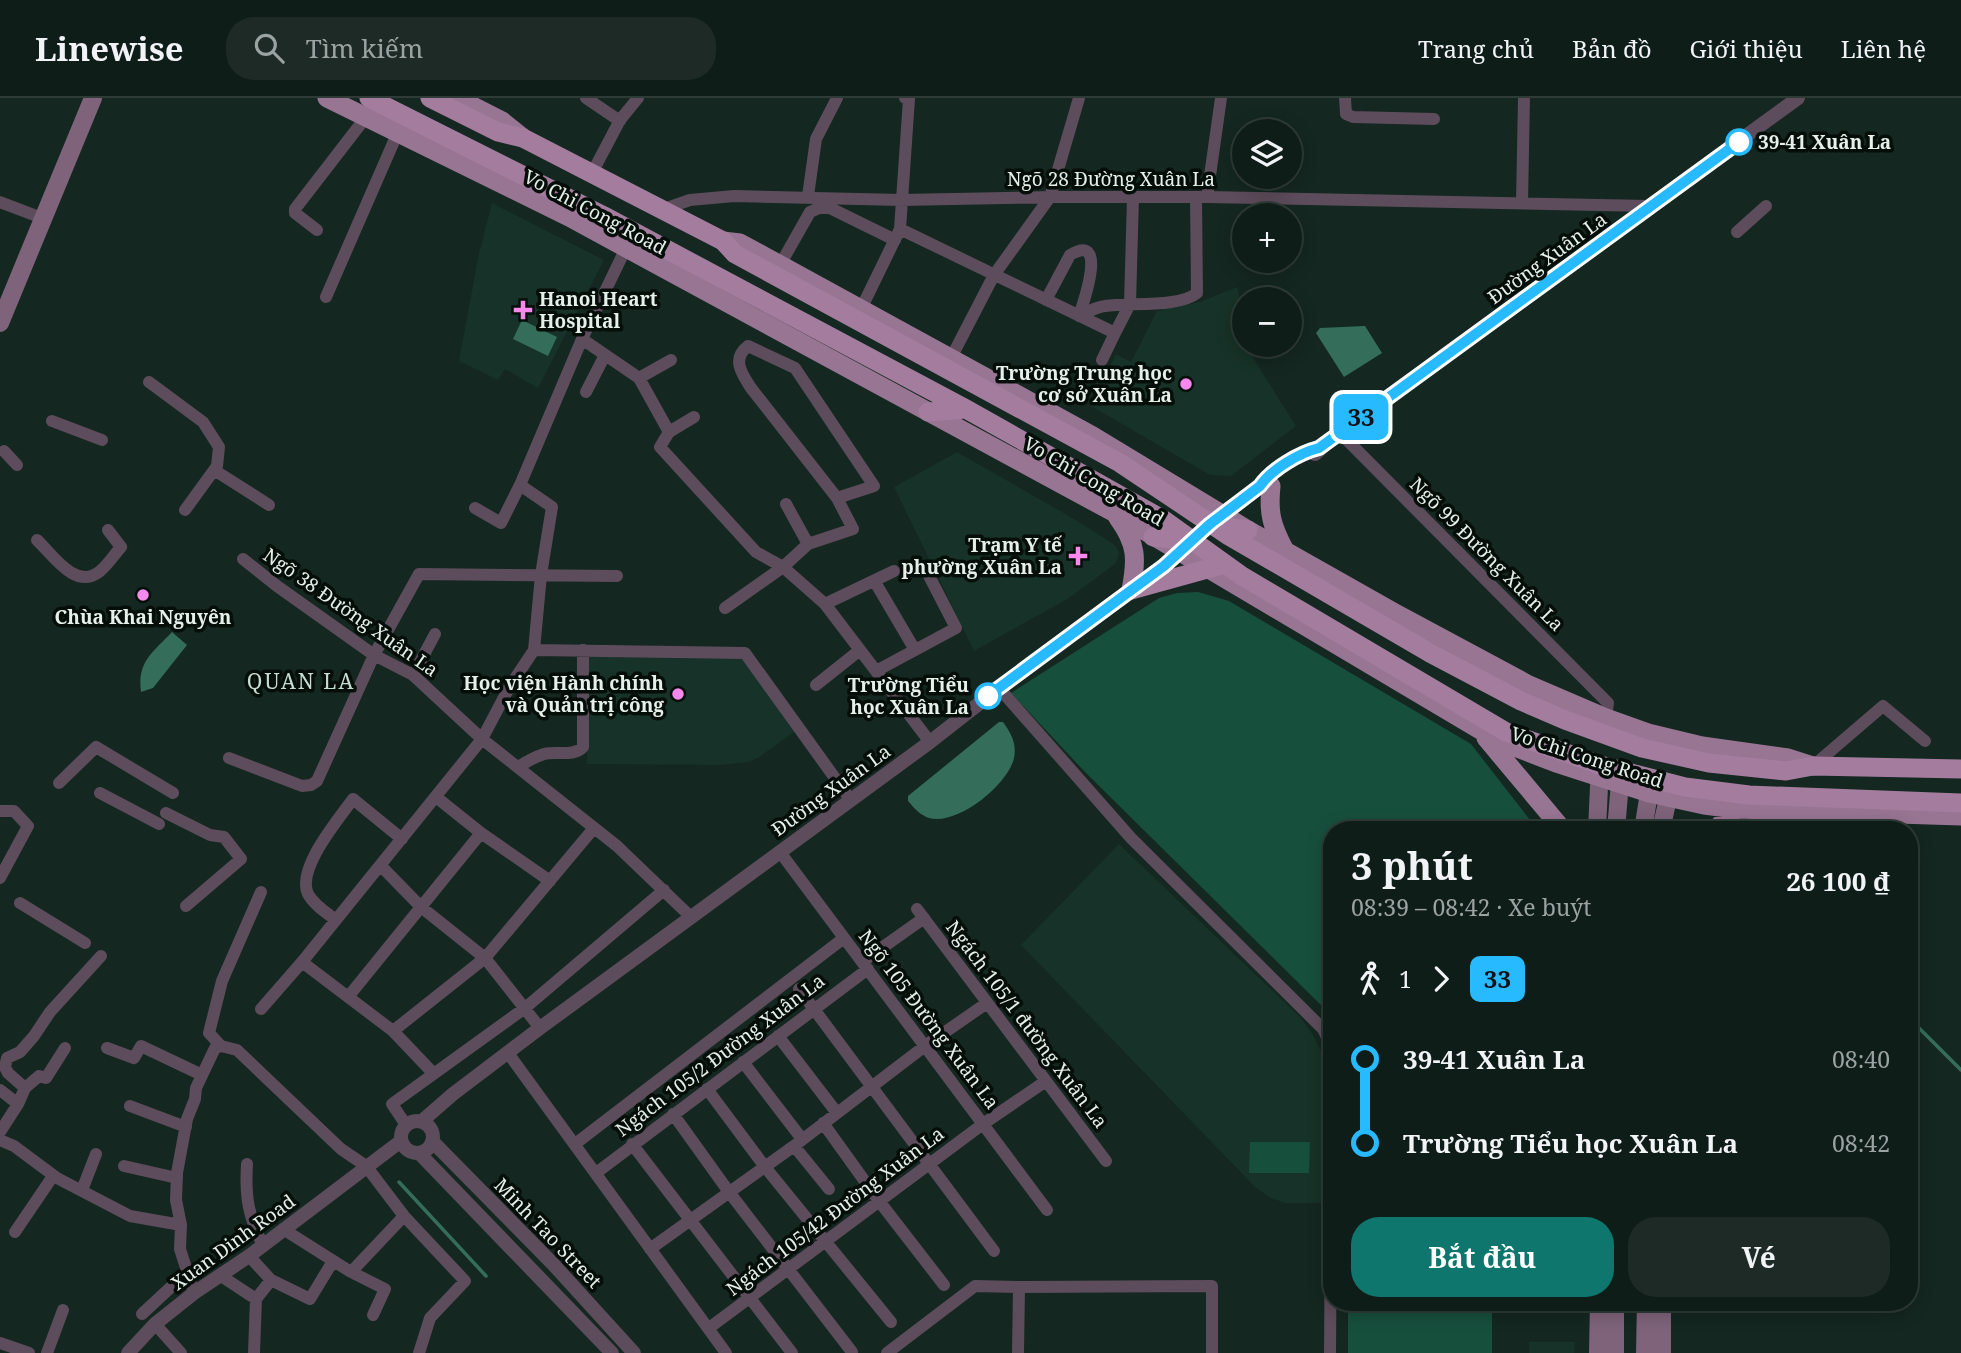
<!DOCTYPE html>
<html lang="vi">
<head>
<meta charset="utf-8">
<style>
  :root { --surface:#0f1d18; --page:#1d2a25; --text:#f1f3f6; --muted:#9ba2a2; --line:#2f3b37; --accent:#0f766e }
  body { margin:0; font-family:"Noto Serif",serif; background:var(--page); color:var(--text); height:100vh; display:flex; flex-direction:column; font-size:26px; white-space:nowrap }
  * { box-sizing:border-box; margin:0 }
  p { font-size:23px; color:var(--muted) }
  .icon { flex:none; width:38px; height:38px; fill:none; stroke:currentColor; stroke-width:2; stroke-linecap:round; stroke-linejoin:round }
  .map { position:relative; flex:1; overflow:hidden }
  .details { position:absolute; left:1323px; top:723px; width:595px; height:490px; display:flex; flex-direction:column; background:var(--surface); border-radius:28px; box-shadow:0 4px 18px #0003,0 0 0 2px var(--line) }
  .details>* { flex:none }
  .badge { padding:0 14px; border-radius:10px; font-size:24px; line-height:46px }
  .tools { position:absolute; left:1232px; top:21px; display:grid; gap:14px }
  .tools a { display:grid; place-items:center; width:70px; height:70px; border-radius:50%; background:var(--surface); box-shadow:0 4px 18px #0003,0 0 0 2px var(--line); font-size:35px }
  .map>.badge { position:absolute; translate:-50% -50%; box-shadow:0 0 0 4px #fff }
  .legs { display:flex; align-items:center; gap:10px; height:77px; padding:0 28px; font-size:23px }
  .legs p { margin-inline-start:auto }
  .summary { display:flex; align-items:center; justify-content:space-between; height:119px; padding:0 28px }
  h1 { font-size:38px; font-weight:700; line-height:52px }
  .primary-button { display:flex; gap:14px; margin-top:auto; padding:14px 28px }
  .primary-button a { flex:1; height:80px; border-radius:28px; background:var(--accent); color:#fff; font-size:28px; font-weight:700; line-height:80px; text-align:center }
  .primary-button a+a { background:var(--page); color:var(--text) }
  ul { padding:0 28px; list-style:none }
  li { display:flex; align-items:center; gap:24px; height:84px; font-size:26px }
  li i { display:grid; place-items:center; width:10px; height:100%; margin:0 9px; background:currentColor }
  li i::after { content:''; width:18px; height:18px; margin:-9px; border:5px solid; border-radius:50%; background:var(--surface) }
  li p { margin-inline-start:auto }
  li:first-child i { background:linear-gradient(#0000 50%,currentColor 0) }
  li:last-child i { background:linear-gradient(currentColor 50%,#0000 0) }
  header { display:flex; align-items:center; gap:42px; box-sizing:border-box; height:98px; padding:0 35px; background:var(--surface); border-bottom:2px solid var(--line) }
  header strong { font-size:33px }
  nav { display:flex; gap:38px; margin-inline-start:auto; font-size:24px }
  .search { width:490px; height:63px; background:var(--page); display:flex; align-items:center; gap:18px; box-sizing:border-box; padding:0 24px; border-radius:28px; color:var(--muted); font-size:26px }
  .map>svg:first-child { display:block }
  .built { fill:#173228 }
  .green { fill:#174f3d }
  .water { fill:#346e5a }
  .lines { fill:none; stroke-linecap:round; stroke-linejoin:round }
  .stream { stroke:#346e5a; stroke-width:3.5 }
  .minor { stroke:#5d4c5b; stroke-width:12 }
  .tertiary { stroke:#5d4c5b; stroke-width:14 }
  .secondary { stroke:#7e637a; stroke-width:18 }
  .primary { stroke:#987593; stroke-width:19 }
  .trunk { stroke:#a47d9e; stroke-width:19 }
  .line-1-casing { stroke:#fff; stroke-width:16 }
  .line-1 { stroke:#27baff; stroke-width:10 }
  .stop-1-dot { fill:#fff; stroke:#27baff; stroke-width:3.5 }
  .poi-dot { fill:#f788ec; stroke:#060e0a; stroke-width:2.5 }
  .labels { text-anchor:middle; stroke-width:7; stroke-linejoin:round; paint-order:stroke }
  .stop-label { font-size:19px; font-weight:bold; fill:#e5f0eb; stroke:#060e0a; text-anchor:start }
  .street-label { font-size:19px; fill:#e5f0eb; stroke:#060e0a }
  .poi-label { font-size:19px; font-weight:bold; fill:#e5f0eb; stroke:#060e0a; text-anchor:end }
  .neighbourhood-label { font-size:21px; letter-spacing:2px; fill:#c5dcd2; stroke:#060e0a }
</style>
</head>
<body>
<header>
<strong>Linewise</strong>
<div class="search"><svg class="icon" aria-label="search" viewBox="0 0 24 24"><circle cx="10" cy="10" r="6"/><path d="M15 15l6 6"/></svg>Tìm kiếm</div>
<nav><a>Trang chủ</a><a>Bản đồ</a><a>Giới thiệu</a><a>Liên hệ</a></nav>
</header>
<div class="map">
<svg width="1961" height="1255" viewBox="0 0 1961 1255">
  <rect width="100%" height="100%" fill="#142720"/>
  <!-- built -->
  <path class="built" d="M 492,105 L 604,162 L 538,290 L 505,271 L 498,282 L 459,263 L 479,155 Z
    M 1237,189 L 1244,215 L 1244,230 L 1235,231 L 1296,328 L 1231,378 L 1210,377 L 1091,308 L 1116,256 L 1131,264 L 1157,213 L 1200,204 Z
    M 957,354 L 1069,418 L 1109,443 L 1116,448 L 1119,455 L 1118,461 L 1115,466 L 1069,500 L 974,553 L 894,389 Z
    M 588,558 L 742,559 L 794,634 L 758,660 L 748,664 L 720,667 L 587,666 Z
    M 1119,746 L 1300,919 L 1313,937 L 1322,955 L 1325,970 L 1323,1105 L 1285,1105 L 1271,1100 L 1255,1089 L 1021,847 Z
    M 1529,1244 L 1575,1244 L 1574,1255 L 1529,1255 Z"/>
  <!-- green -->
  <path class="green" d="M 1198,494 L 1229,503 L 1471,646 L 1537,731 L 1332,732 L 1332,918 L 1086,675 L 1011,595 L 1159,500 L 1177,495 Z
    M 1250,1044 L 1310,1044 L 1309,1075 L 1249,1075 Z
    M 1348,1204 L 1492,1204 L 1492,1255 L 1348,1255 Z"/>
  <!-- water -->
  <path class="water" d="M 522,222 L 557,239 L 548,258 L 513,241 Z
    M 1365,228 L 1382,255 L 1344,279 L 1316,235 L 1320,230 Z
    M 172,534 L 187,547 L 153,590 L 141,594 C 137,564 152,555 172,534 Z
    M 999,624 L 1003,624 C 1011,635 1017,646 1014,660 C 1008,687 957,728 929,720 C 920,717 914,710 908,703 L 908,698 Z"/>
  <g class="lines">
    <!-- stream -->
    <path class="stream" d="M 1909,920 L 1961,972
      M 399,1084 L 486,1178"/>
    <!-- minor -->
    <path class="minor" d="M 586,0 L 620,23
      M 1345,0 L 1346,16 L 1353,19 L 1434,21
      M 591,77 L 620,22 L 638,0
      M 808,98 L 816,41 L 837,0
      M 1207,99 L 1221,0
      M 0,104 L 42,120
      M 1522,105 L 1524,0
      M 661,112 L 690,102 L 734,98 L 901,102 L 1050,99 L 1207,99 L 1649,108
      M 900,131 L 1115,235 L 1130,206 L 1133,99
      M 317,132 L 295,115 L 295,111 L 366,19
      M 1737,134 L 1766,108
      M 626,150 L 582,241 L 639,280 L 669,334 L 660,349 L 756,454 L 783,469 L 825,506 L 930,644
      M 780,167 L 810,114 L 819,110 L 830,110 L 895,142
      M 326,199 L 398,34
      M 1046,202 L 1070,157 C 1109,133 1083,206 1079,218
      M 861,211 L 900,131 L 909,1 L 905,0
      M 1079,218 C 1087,214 1096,209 1105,208 C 1129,204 1179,210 1197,195 L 1196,100
      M 951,260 L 994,177 L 1050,99 L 1079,0
      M 1102,262 L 1115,235
      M 639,280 L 671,262
      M 149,284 L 203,324 L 219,349 L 217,368 L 185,412
      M 586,294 L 605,257
      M 52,323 L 102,342
      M 669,334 L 694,319
      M 1339,334 L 1608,605 L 1606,620
      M 4,353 L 17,367
      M 214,372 L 269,407
      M 786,406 L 808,446
      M 475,410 L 501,425 L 520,387
      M 37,442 C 53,457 75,492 99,474 C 107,468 114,457 121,449 L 108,432
      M 243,461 L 277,488 L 374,557 L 413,577 L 482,641 L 617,748 L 691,819
      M 875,484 L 915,552
      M 825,506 L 894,473
      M 725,510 L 783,469 L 808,446 L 853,431 L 837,400 L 874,388 L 795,270 L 748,248 C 731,261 742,276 751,290 L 837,400
      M 534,552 L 745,555 L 850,701
      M 876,573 L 956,530 L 926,472
      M 413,577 L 435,536
      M 816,587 L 860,552
      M 999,590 L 1131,740 L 1323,931 C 1332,947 1331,963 1332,980
      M 229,660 L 302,688 L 311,687 L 317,683 L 374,557 L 419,476 L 617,478
      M 1813,668 L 1883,608 L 1925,643
      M 518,669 C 526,664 535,659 544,656 C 557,653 574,659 583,649 L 583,552
      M 59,685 L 96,649 L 173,695
      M 100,695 L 159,726
      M 436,699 L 481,735 L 550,783
      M 0,713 L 14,713 L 28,728 L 0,780
      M 166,715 L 210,737 L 224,739 L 241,761 L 186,808
      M 780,754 L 1047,1112
      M 381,768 L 421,809 L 485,860 L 540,930
      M 20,805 L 85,845
      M 917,811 L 1106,1063
      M 336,822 C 327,815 314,807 308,796 C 296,771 338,722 353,701 L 402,741
      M 302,864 L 393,933 L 433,975
      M 862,864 L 924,820
      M 799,891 L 994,1153
      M 348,899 L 481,735
      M 261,911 L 302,864 L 482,641 L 510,588 L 534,552 L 541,477 L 552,409 L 520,387 L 582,241
      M 393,933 L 485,860 L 594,730
      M 778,938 L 837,1015
      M 221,948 L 237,952 L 341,1051 L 366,1068 L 404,1118 L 465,1183 L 430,1220 L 419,1255
      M 221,948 L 209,935 L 222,883 L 261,794
      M 107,950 L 134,960 L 141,948 L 202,977
      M 508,955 L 726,1255
      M 743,964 L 802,1041
      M 25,990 L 8,975 L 5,969 L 7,960 L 20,954 L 34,938 L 50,914 L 101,858
      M 707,991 L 765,1069 L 891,1224
      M 0,992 L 18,1006
      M 130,1008 L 186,1029
      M 673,1016 L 729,1094 L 852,1254
      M 823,1025 L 879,1103 L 944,1187
      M 406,1027 L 392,1006 L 525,910 L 664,792
      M 0,1034 L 18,1006 L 25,990 L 39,978 L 46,980 L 65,950
      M 0,1042 L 14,1048 L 57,1080 L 130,1118 L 181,1127
      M 575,1046 L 844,840
      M 632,1046 L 792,1255
      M 794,1048 L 829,1091
      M 247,1066 C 245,1098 248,1118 263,1147
      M 124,1068 L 177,1080
      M 596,1075 L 868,871
      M 82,1092 L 96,1056
      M 283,1131 L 351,1174 L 385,1191 L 373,1217
      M 15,1134 L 53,1078
      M 650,1151 L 794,1048 L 925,948 L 987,905
      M 249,1158 L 271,1182 L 310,1201 L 333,1163
      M 351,1174 L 404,1118
      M 221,1178 L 256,1201
      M 1019,1189 L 1212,1188 L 1212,1255
      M 194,1195 L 180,1151 L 181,1127 L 176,1102 L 177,1075 L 187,1021 L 195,1001 L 196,990 L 215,950 L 221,948
      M 142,1216 L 186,1175
      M 155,1226 L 181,1255
      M 709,1230 L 983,1026 L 1046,983
      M 0,1245 L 29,1255
      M 47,1255 L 63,1212
      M 254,1255 L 256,1201 L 271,1182
      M 887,1255 L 975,1188 L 1019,1189 L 1018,1255
      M 1330,1255 L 1332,988"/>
    <!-- tertiary -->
    <path class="tertiary" d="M 1315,356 L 1339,334 L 1798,0
      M401 1039a16 16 0 1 1 32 0a16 16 0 1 1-32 0Z
      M 422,1023 L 453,996 L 540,930 L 930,644 L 999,590 L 1163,468 L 1210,427 L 1260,388 C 1272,371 1299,355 1319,350
      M 432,1043 L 553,1166 L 634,1255
      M 419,1055 L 612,1255
      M 128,1255 L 155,1226 L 194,1195 L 249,1158 L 401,1043"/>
    <!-- secondary -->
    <path class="secondary" d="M 0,225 L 93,0
      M 1597,732 L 1600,667
      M 1616,732 L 1621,672
      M 1643,732 L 1651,683
      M 1661,732 L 1671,687
      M 1615,1204 L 1615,1255
      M 1662,1204 L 1662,1255
      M 1598,1255 L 1599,1204
      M 1645,1255 L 1646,1204"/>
    <!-- primary -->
    <path class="primary" d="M 327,0 L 569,119 L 1113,414 L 1499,643 L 1556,665 L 1649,695 L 1704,707 L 1736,711 L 1961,718
      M 457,0 L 502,23 L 523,40
      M 723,143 L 740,145 L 764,158 L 1093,338 L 1248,432 L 1395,515 L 1529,587 L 1606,620 L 1648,635 L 1702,648 L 1788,660 L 1813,668
      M 1271,388 C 1268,416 1272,428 1285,453
      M 1118,420 C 1137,446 1137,461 1131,492
      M 1486,640 L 1563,732
      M 1715,732 L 1736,711"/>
    <!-- trunk -->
    <path class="trunk" d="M 369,0 L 604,118 L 966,311 L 1164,422 L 1242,478 L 1506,634 L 1600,667 L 1685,689 L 1749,697 L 1961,705
      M 430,0 L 498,34 L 523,40 L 723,143 L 735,156 L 1120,365 L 1229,438 L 1430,555 L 1521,603 L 1565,622 L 1642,650 L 1709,665 L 1786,673 L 1813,668 L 1961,671
      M 928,314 L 966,311
      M 1218,428 L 1248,432
      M 1153,439 L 1192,443
      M 1131,492 L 1225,466"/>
  </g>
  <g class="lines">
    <!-- line-1 casing -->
    <g class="line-1-casing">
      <path id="line-1" d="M 988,598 L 1164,468 L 1210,426 L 1260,388 C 1272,371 1299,355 1319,350 L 1739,44"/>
    </g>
    <!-- line-1 -->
    <use href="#line-1" class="line-1"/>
  </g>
  <!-- markers -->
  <g class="stop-1-dot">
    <circle cx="1739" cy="44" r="12"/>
    <circle cx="988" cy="598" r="12"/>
  </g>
  <g class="poi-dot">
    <path d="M519.5 201.5h7v7h7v7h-7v7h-7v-7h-7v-7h7z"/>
    <circle cx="1186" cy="286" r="7"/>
    <path d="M1074.5 447.5h7v7h7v7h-7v7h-7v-7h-7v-7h7z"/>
    <circle cx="143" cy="497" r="7"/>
    <circle cx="678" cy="596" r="7"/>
  </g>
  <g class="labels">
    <!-- stop labels -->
    <g class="stop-label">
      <text x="1758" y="51">39-41 Xuân La</text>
      <text x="969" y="594" text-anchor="end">Trường Tiểu<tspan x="969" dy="22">học Xuân La</tspan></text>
    </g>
    <!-- street labels -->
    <g class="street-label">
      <text x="1111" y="88">Ngõ 28 Đường Xuân La</text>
      <text transform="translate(595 114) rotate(28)" y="7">Vo Chi Cong Road</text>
      <text transform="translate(1547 160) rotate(-36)" y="7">Đường Xuân La</text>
      <text transform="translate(1094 383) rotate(30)" y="7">Vo Chi Cong Road</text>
      <text transform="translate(1487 456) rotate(45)" y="7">Ngõ 99 Đường Xuân La</text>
      <text transform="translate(351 514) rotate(35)" y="7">Ngõ 38 Đường Xuân La</text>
      <text transform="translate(1587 659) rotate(18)" y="7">Vo Chi Cong Road</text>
      <text transform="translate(831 692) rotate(-36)" y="7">Đường Xuân La</text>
      <text transform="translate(929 921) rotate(53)" y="7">Ngõ 105 Đường Xuân La</text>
      <text transform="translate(1027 926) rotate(53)" y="7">Ngách 105/1 đường Xuân La</text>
      <text transform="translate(720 957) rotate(-37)" y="7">Ngách 105/2 Đường Xuân La</text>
      <text transform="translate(835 1113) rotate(-37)" y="7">Ngách 105/42 Đường Xuân La</text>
      <text transform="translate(548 1135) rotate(46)" y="7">Minh Tao Street</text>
      <text transform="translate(233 1144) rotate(-36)" y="7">Xuan Dinh Road</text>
    </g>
    <!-- poi labels -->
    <g class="poi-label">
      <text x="539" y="208" text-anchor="start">Hanoi Heart<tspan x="539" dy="22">Hospital</tspan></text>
      <text x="1172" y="282">Trường Trung học<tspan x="1172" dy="22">cơ sở Xuân La</tspan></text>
      <text x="1062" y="454">Trạm Y tế<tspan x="1062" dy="22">phường Xuân La</tspan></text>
      <text x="143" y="526" text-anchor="middle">Chùa Khai Nguyên</text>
      <text x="664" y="592">Học viện Hành chính<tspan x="664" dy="22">và Quản trị công</tspan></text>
    </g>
    <!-- neighbourhood labels -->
    <g class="neighbourhood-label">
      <text x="301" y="591">QUAN LA</text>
    </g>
  </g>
</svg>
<div class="tools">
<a><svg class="icon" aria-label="layers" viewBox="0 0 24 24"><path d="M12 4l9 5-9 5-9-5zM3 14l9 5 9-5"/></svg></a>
<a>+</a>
<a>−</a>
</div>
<b class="badge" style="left:1361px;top:319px;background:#27baff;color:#111">33</b>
<section class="details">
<div class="summary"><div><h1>3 phút</h1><p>08:39 – 08:42 · Xe buýt</p></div><b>26 100 ₫</b></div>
<div class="legs"><svg class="icon" aria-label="walk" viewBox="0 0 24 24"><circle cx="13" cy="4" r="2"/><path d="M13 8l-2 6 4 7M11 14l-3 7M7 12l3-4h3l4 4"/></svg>1<svg class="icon" aria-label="forward" viewBox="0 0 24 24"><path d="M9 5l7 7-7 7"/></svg><b class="badge" style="background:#27baff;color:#111">33</b></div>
<ul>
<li><i style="color:#27baff"></i><b>39-41 Xuân La</b><p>08:40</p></li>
<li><i style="color:#27baff"></i><b>Trường Tiểu học Xuân La</b><p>08:42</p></li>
</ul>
<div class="primary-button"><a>Bắt đầu</a><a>Vé</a></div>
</section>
</div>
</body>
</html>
